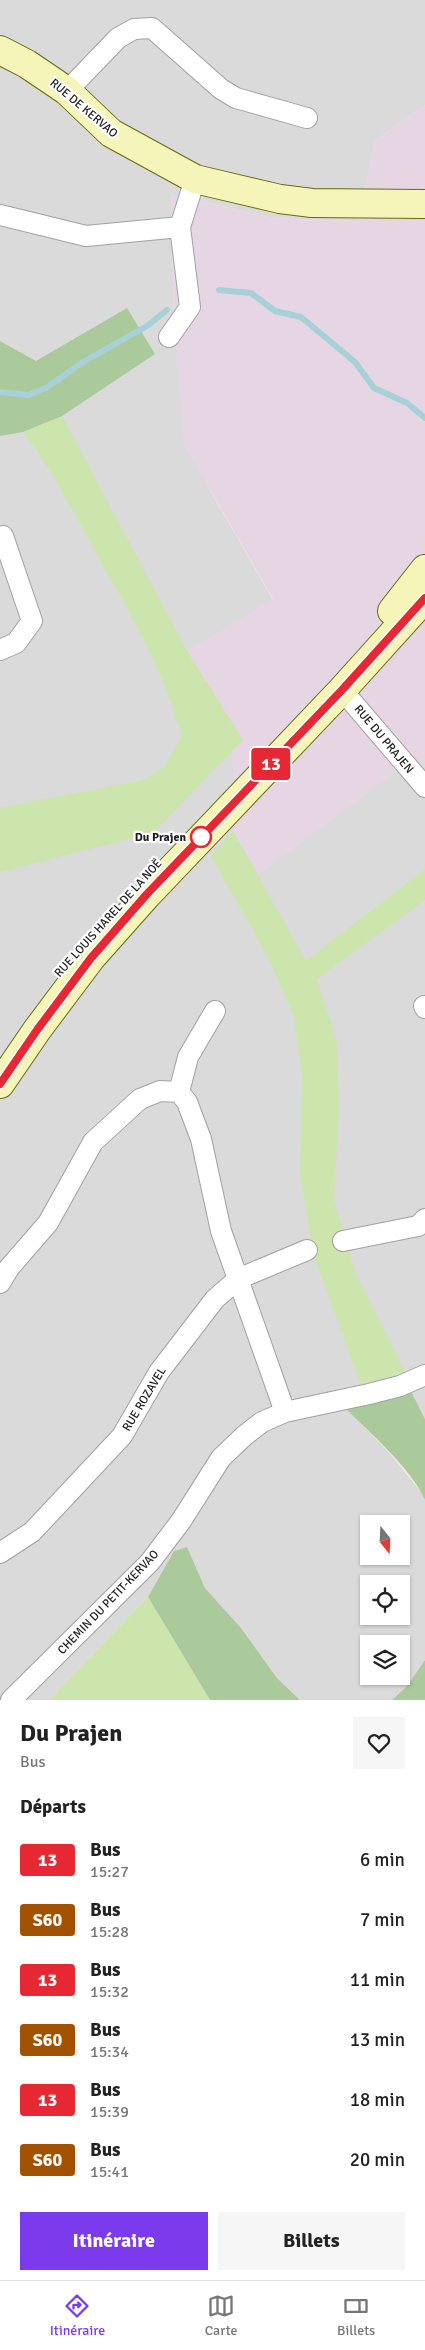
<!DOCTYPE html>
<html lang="fr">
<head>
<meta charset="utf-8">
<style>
  :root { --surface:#fff; --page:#f6f6f6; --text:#222; --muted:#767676; --line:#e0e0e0; --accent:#7c3aed }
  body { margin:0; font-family:Signika,sans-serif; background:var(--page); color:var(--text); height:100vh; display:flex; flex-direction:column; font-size:19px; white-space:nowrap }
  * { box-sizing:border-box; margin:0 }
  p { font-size:16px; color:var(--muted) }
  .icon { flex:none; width:28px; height:28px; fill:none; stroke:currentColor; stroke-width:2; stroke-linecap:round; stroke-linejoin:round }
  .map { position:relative; height:1700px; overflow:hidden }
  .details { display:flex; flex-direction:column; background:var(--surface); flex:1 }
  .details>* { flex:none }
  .badge { padding:0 10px; border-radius:4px; font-size:18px; line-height:32px }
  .needle { width:32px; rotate:162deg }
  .tools { position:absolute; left:360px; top:1515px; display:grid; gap:10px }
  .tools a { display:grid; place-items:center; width:50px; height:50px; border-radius:0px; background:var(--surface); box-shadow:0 1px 4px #0004; font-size:25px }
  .map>.badge { position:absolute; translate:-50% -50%; box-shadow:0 0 0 2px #fff }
  h2 { padding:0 20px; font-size:19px; line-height:45px }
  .round { display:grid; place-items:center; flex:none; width:52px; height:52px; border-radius:0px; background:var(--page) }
  .head { display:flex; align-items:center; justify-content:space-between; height:85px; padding:0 20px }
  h1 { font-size:24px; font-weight:800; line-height:38px }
  .action { display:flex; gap:10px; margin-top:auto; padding:10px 20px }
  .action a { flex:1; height:58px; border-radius:0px; background:var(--accent); color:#fff; font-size:20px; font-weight:800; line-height:58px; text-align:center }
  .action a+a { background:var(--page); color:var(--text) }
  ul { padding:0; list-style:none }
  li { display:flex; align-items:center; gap:15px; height:60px; padding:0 20px }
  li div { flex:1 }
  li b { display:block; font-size:19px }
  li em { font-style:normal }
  li .badge { min-width:55px; font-weight:700; text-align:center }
  .tabs { display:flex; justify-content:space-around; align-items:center; height:70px; border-top:1px solid var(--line); background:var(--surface); font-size:14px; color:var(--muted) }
  .tabs a { display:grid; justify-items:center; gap:2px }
  .tabs .current { color:var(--accent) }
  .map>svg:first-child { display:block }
  .residential { fill:#dbdada; fill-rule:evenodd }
  .industrial { fill:#e6d6e4 }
  .grass { fill:#cbe5ac }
  .forest { fill:#abca9b }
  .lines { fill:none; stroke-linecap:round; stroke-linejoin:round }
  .stream { stroke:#a7d0d8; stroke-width:6 }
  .minor-casing { stroke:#a1a1a1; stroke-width:22 }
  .secondary-casing { stroke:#666c0c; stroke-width:30 }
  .minor { stroke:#fff; stroke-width:20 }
  .secondary { stroke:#f5f5ba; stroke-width:28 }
  .line-casing { stroke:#fff; stroke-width:11 }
  .line { stroke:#e62834; stroke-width:8 }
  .stop-dot { fill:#fff; stroke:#e62834; stroke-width:2.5 }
  .labels { text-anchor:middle; stroke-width:4.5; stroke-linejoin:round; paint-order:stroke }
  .street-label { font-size:12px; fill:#1d1d1d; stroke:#fff }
  .stop-label { font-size:12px; font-weight:bold; fill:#1d1d1d; stroke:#fff; text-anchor:end }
</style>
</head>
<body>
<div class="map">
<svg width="425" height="1700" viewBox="0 0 425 1700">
  <rect width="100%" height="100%" fill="#eeeae4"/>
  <!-- residential -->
  <path class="residential" d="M 0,0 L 425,0 L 425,105 L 375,141 L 358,221 L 272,218 L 171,194 L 174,319 L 211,492 L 273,600 L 243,740 L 233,831 L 259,873 L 416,755 L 425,767 L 425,1419 L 412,1393 L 344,1406 L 390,1454 L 421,1492 L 425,1500 L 425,1660 L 407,1686 L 392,1700 L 300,1700 L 277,1678 L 241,1628 L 205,1588 L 187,1547 L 174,1551 L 148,1597 L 49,1700 L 0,1700 ZM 369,1524 L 401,1524 L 401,1556 L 369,1556 ZM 369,1584 L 401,1584 L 401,1616 L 369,1616 ZM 369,1644 L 401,1644 L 401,1676 L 369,1676 Z"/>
  <!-- industrial -->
  <path class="industrial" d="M 425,105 L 425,767 L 416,756 L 259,874 L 233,831 L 233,750 L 243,740 L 187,651 L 273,599 L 184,444 L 174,319 L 171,194 L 272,218 L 358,221 L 375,141 Z"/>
  <!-- grass -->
  <path class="grass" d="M 62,416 L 187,651 L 243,740 L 153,833 L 0,872 L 0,808 L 143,780 L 164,767 L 182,736 C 163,668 130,614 96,553 C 73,511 52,469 23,432 Z
    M 233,831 L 306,961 L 425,869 L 425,900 L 317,979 L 337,1042 L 339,1108 L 334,1200 L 357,1277 L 405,1372 L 361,1385 L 315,1259 L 310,1234 L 300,1173 L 302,1074 L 294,1017 L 269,959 L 211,856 Z
    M 148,1597 L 210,1700 L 49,1700 Z"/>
  <!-- forest -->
  <path class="forest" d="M 127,308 L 155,354 L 62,416 L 23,432 L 0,436 L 0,341 L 36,361 Z
    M 412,1393 L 425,1419 L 425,1500 C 411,1468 368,1431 343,1406 Z
    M 187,1547 L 205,1588 L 241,1628 L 277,1678 L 300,1700 L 210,1700 L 148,1597 L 174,1551 Z
    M 425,1660 L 425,1700 L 392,1700 L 407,1686 Z"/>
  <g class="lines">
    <!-- stream -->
    <path class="stream" d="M 219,290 L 251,293 L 275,311 L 301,317 L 355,362 L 374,388 L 407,403 L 425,418
      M 0,392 L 28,395 L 46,388 L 83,362 L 147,326 L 167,310"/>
    <!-- minor casing -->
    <g class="minor-casing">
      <path id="minor" d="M 67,91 L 118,38 L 134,29 L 152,28 L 221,89 L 236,98 L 307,118
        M 0,215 L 86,236 L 180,227
        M 169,337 L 190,307 L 180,227 L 195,179
        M 0,537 L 3,536 L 32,621 L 16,643 L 0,650
        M 342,690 L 425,787
        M 424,1006 L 425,1008
        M 215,1011 L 188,1057 L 179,1092 L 187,1102 L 201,1139 L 221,1231 L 285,1412
        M 343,1241 L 418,1226 L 425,1219
        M 0,1283 L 9,1268 L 48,1223 L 93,1142 L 140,1099 L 160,1091 L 179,1092
        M 0,1553 L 32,1532 L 122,1436 L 159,1372 L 215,1299 L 238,1279 L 307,1250
        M 11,1700 L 150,1562 L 181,1521 L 221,1458 L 244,1436 L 262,1422 L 285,1412 L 369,1394 L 400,1386 L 425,1375"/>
    </g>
    <!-- secondary casing -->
    <g class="secondary-casing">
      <path id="secondary" d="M 0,50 L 27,64 L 67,91 L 111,133 L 195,179 L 280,199 L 312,203 L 425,204
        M 392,611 L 425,569
        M 0,1084 L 37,1030 L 91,958 L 147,895 L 342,690 L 425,598"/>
    </g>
    <!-- minor -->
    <use href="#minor" class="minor"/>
    <!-- secondary -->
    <use href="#secondary" class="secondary"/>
  </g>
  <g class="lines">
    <!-- line casing -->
    <g class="line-casing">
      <path id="line" d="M 0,1084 L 37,1030 L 91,958 L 147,894 L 342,690 L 425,598"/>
    </g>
    <!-- line -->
    <use href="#line" class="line"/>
  </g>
  <!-- markers -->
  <circle class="stop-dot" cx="201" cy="837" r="10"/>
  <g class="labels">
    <!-- street labels -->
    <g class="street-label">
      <text transform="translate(84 108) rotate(40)" y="4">RUE DE KERVAO</text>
      <text transform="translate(384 739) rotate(50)" y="4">RUE DU PRAJEN</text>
      <text transform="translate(108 918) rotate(-48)" y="4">RUE LOUIS HAREL DE LA NOË</text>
      <text transform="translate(144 1399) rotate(-59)" y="4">RUE ROZAVEL</text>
      <text transform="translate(108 1602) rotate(-46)" y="4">CHEMIN DU PETIT-KERVAO</text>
    </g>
    <!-- stop labels -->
    <g class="stop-label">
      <text x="186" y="841">Du Prajen</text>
    </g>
  </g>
</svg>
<div class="tools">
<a><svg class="needle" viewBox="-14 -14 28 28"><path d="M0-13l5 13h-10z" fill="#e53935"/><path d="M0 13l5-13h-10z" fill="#767676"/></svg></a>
<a><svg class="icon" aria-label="locate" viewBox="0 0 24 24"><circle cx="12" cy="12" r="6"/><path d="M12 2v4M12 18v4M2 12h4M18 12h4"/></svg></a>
<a><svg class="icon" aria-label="layers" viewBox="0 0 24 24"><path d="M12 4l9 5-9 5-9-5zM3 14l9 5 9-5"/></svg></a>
</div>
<b class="badge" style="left:271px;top:764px;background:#e62834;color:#fff">13</b>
</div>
<section class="details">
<div class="head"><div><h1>Du Prajen</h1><p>Bus</p></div><a class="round"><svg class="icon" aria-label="heart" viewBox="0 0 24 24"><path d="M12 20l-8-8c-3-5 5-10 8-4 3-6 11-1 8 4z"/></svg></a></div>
<h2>Départs</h2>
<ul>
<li><span class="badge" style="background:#e62834;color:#fff">13</span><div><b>Bus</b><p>15:27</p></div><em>6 min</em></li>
<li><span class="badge" style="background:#a25100;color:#fff">S60</span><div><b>Bus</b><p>15:28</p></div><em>7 min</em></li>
<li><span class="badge" style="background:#e62834;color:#fff">13</span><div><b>Bus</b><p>15:32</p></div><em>11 min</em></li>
<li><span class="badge" style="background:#a25100;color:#fff">S60</span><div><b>Bus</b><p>15:34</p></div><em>13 min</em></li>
<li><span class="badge" style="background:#e62834;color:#fff">13</span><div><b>Bus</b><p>15:39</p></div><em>18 min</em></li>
<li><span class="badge" style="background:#a25100;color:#fff">S60</span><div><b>Bus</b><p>15:41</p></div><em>20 min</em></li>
</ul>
<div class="action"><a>Itinéraire</a><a>Billets</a></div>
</section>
<nav class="tabs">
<a class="current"><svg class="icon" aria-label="directions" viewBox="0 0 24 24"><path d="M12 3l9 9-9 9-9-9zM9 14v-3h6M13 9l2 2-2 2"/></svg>Itinéraire</a>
<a><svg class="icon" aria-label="map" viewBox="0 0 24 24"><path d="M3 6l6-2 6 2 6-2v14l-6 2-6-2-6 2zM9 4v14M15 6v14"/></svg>Carte</a>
<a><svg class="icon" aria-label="tickets" viewBox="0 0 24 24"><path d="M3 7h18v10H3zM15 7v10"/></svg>Billets</a>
</nav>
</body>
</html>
